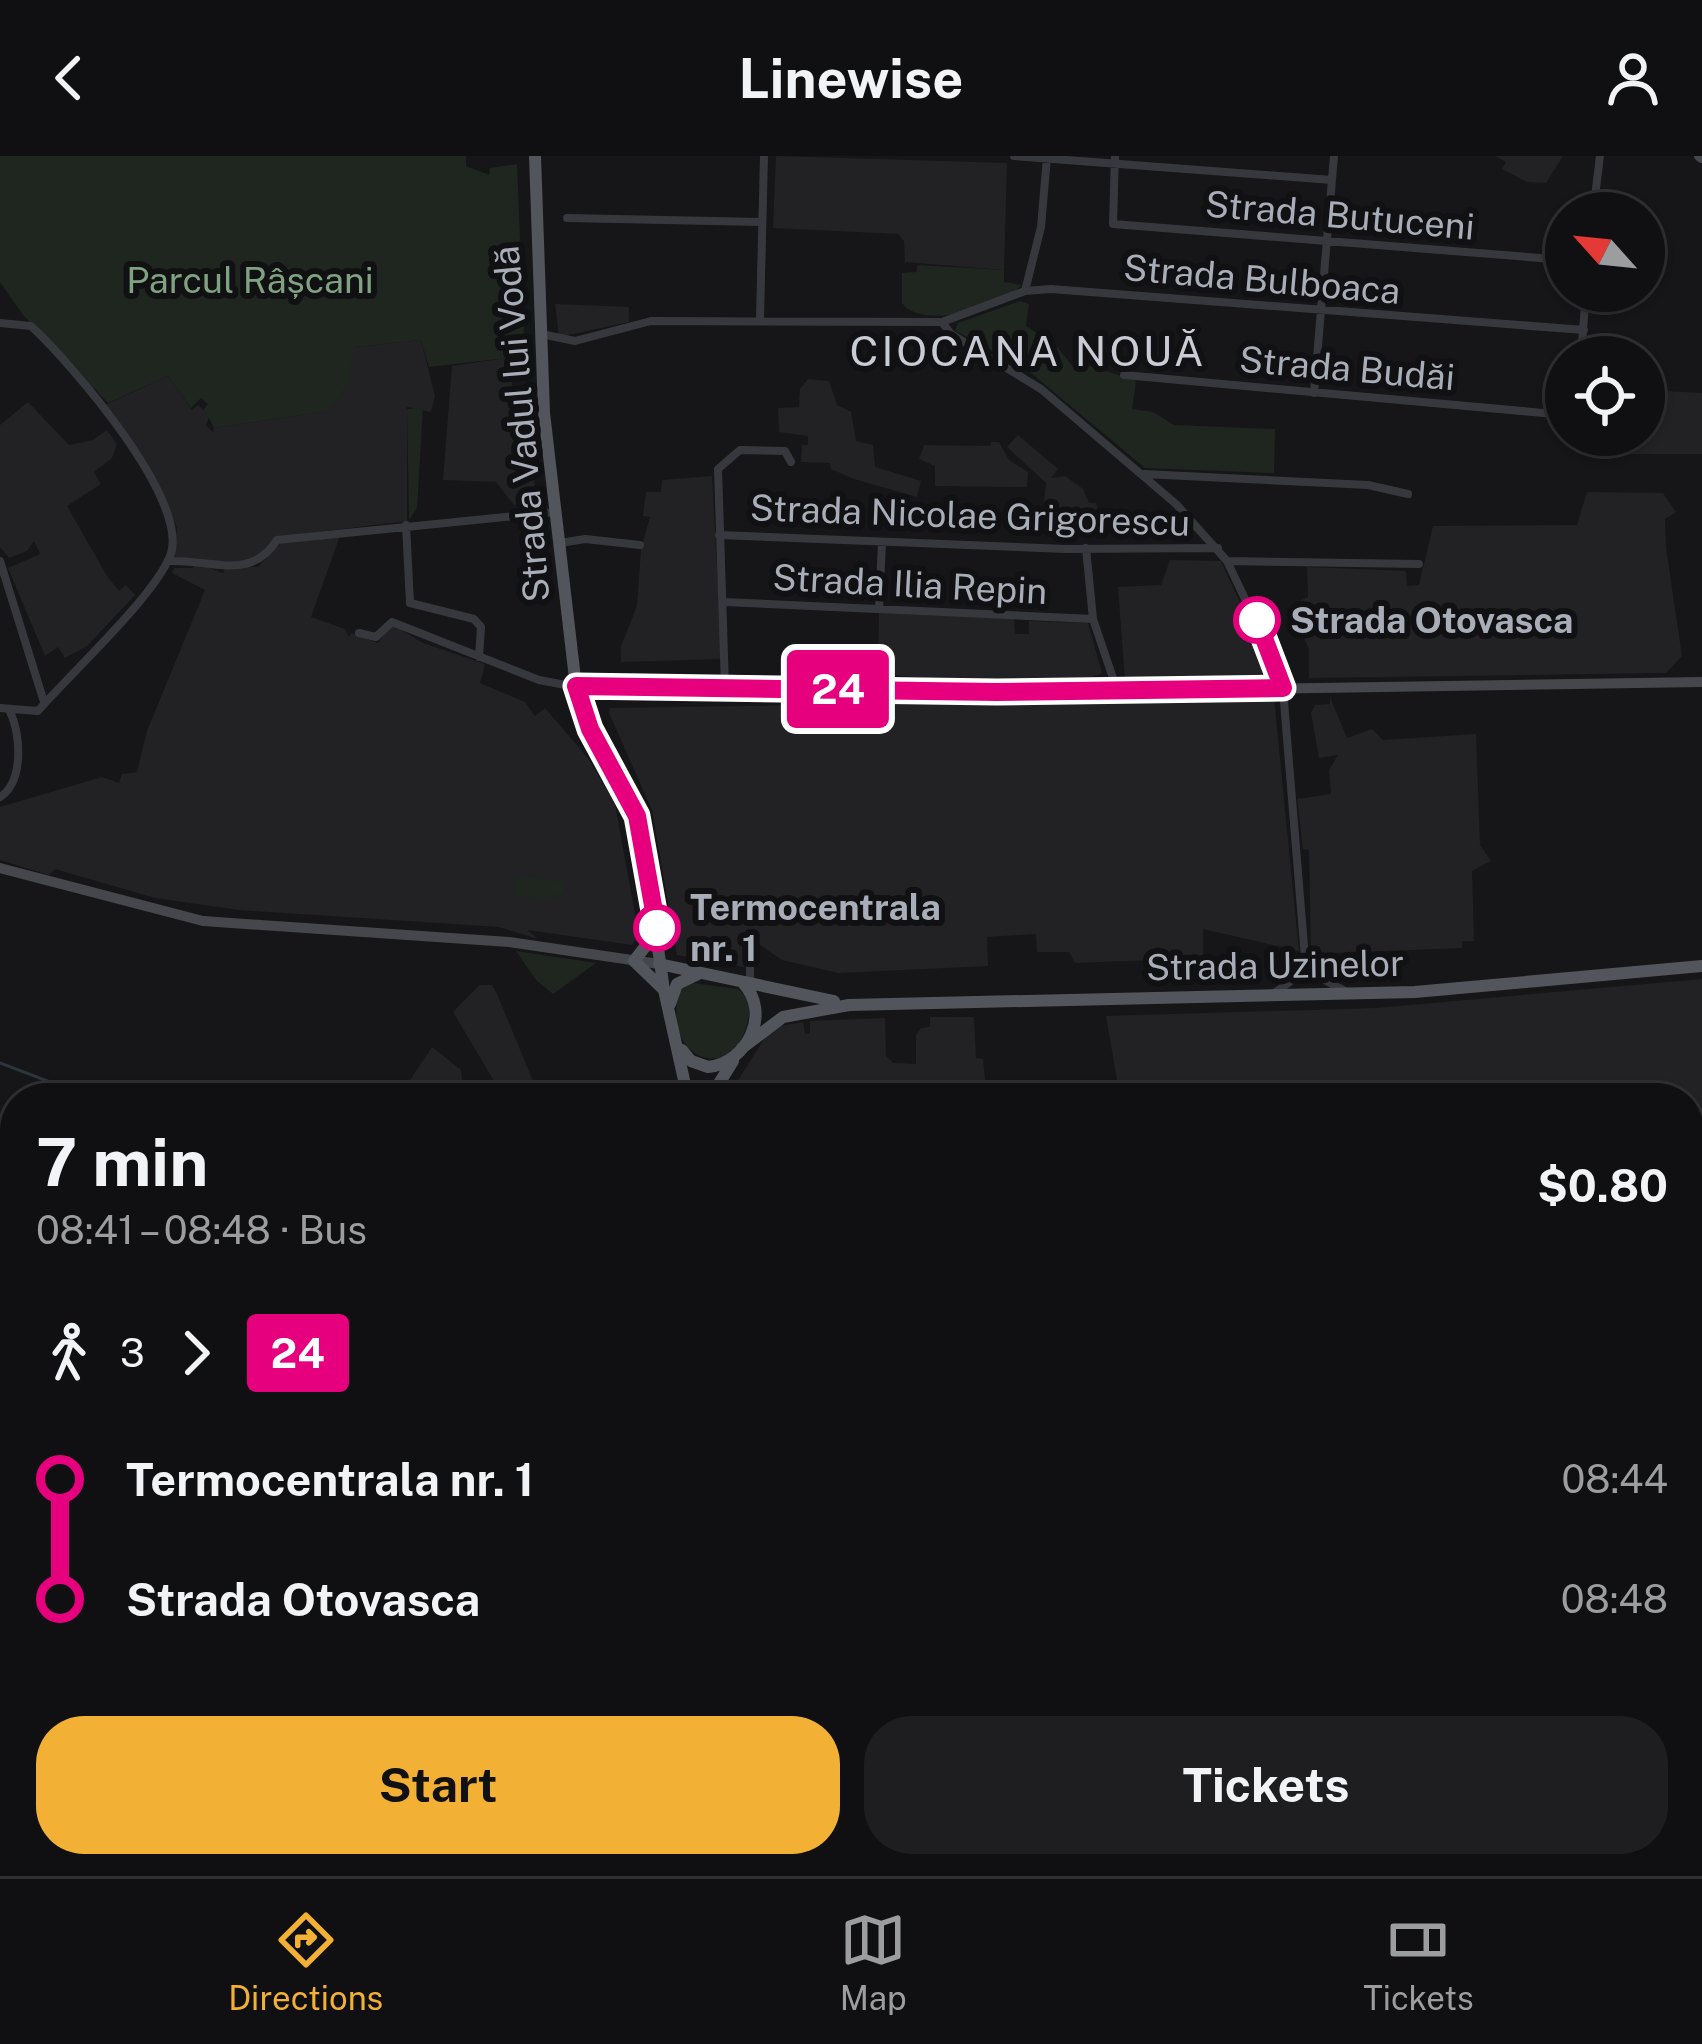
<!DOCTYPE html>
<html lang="en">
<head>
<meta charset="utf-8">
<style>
  :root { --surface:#101012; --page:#1e1e20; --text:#f1f3f6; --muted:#9c9d9f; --line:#303032; --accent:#f2b134 }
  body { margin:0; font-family:"Public Sans",sans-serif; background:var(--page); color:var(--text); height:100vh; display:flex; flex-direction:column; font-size:45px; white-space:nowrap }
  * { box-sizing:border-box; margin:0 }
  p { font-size:39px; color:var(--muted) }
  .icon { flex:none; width:66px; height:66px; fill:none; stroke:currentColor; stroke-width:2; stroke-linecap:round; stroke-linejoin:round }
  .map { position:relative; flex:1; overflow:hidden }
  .sheet { position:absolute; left:0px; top:927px; width:1704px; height:795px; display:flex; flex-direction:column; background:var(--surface); border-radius:48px 48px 0 0; box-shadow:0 3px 9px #0004,0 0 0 3px var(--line) }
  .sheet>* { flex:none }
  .badge { padding:0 24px; border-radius:9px; font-size:42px; line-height:78px }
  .needle { width:78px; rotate:297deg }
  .buttons { position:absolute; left:1545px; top:36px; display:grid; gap:24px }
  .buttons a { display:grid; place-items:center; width:120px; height:120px; border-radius:50%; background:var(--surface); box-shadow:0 3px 9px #0004,0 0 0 3px var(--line); font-size:60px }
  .map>.badge { position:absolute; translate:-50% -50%; box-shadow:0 0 0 6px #fff }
  .legs { display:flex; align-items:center; gap:18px; height:132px; padding:0 36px; font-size:39px }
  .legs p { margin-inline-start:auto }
  .headline { display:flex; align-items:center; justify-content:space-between; height:204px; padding:0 36px }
  h1 { font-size:66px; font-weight:700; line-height:90px }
  .action { display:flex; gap:24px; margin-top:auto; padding:24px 36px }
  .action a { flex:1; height:138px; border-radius:48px; background:var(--accent); color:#111; font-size:48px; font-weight:700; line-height:138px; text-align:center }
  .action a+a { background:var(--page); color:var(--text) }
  ul { padding:0 36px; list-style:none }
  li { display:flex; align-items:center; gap:42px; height:120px; font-size:45px }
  li i { display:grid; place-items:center; width:18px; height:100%; margin:0 15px; background:currentColor }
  li i::after { content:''; width:30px; height:30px; margin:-15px; border:9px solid; border-radius:50%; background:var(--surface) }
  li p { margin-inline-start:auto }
  li:first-child i { background:linear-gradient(#0000 50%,currentColor 0) }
  li:last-child i { background:linear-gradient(currentColor 50%,#0000 0) }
  header { display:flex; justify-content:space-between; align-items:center; height:156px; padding:0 36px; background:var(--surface); font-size:54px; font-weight:700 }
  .tab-bar { display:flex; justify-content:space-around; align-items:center; height:168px; border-top:3px solid var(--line); background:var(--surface); font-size:33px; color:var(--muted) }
  .tab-bar a { display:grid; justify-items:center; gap:6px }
  .tab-bar .on { color:var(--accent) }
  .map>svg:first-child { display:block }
  .built { fill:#222225 }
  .green { fill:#1e261f }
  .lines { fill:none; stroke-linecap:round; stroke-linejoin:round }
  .stream { stroke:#2c353c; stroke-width:3 }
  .river { stroke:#2c353c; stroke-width:12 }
  .street { stroke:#37383d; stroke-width:8 }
  .secondary { stroke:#45474d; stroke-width:10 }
  .primary { stroke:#53555c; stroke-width:12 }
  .rail-casing { stroke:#4a4c52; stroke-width:8 }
  .rail { stroke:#111113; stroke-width:3; stroke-dasharray:9; stroke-linecap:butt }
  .line-1-casing { stroke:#fff; stroke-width:27 }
  .line-1 { stroke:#e6007e; stroke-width:18 }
  .stop-1-dot { fill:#fff; stroke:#e6007e; stroke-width:6 }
  .labels { text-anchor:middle; stroke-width:12; stroke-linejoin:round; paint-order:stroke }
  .street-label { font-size:36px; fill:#a8adb8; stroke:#111113 }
  .park-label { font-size:36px; fill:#7fa381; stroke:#111113 }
  .stop-label { font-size:36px; font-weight:bold; fill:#a8adb8; stroke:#111113; text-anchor:start }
  .quarter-label { font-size:42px; letter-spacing:3px; fill:#c9ccd4; stroke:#111113 }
</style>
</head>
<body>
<header><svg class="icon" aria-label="back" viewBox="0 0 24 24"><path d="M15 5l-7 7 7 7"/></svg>Linewise<svg class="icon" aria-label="person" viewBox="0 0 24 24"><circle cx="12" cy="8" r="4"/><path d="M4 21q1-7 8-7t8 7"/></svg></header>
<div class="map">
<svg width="1702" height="1720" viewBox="0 0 1702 1720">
  <rect width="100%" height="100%" fill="#161618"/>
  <!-- built -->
  <path class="built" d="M 776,0 L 1007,7 L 1004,114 L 905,106 L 904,85 L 898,78 L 773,72 Z
    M 1495,0 L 1563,0 L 1546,27 L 1527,26 L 1502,13 L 1506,6 Z
    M 555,148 L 629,151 L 629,166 L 559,181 Z
    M 421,184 L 435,240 L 431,256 L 407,251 L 407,365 L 277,381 L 267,398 L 234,408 L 174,401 L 177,372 L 166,344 L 105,249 L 168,220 L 192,254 L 198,249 L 210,259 L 206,269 L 213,277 L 214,272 L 326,255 L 341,233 L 355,191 Z
    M 506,202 L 536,334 L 535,341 L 514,349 L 496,326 L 443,324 L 452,210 Z
    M 808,223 L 829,225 L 837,249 L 851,256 L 856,285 L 873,289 L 875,311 L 921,325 L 917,341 L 854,323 L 831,313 L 830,307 L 801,306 L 802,289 L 808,289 L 808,280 L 779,276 L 778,252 L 799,251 L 800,233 Z
    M 1644,234 L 1702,237 L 1702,298 L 1584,298 L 1584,279 L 1644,279 Z
    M 28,246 L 69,289 L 93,284 L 107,274 L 117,288 L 112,302 L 94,316 L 101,328 L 67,350 L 107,420 L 119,435 L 126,429 L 135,439 L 87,490 L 65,502 L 58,491 L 45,500 L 8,412 L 40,398 L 34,385 L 27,395 L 9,402 L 0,391 L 0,269 Z
    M 1018,279 L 1058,313 L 1051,322 L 1065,320 L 1083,333 L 1089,347 L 1096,347 L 1098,355 L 1086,355 L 1083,378 L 1076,377 L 1077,360 L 1043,357 L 1046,327 L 1007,291 Z
    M 991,286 L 999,286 L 1009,304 L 1028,316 L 1027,331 L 935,330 L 935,310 L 919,303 L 924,289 L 990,290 Z
    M 712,320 L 722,503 L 621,506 L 621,490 L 637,450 L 641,393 L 650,361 L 643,360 L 646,336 L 661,336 L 662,324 Z
    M 1587,336 L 1663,337 L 1676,356 L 1665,363 L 1666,392 L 1682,500 L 1666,517 L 1309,522 L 1309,493 L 1289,450 L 1308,441 L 1307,411 L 1406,415 L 1407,430 L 1419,429 L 1433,370 L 1577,369 Z
    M 341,377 L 311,461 L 345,473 L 349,481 L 351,477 L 378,487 L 392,468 L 423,487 L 485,508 L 480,527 L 525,546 L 535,560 L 545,552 L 588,602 L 615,648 L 639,780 L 632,789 L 527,774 L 538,783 L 499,771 L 239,754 L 155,742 L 55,713 L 49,719 L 0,704 L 0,651 L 102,621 L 119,627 L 122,618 L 137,616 L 147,575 L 205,434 L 172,417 L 174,412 L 193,412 L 195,406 L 223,417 L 226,411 L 258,411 L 281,387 Z
    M 1170,404 L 1221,405 L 1275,523 L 1125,525 L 1118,431 L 1161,429 Z
    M 879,457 L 1014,463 L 1015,478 L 1029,478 L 1029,465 L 1088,467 L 1102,517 L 1081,526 L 1016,529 L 878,518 Z
    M 1330,541 L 1347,582 L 1372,573 L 1383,584 L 1476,578 L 1480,689 L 1491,705 L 1472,715 L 1474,785 L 1462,785 L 1462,792 L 1311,798 L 1309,694 L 1303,693 L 1297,643 L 1331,638 L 1329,614 L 1338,599 L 1319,602 L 1311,557 L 1315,549 L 1330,548 Z
    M 1274,542 L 1299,795 L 1203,773 L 1203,802 L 1075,807 L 1069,796 L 1037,796 L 1036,778 L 987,781 L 988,810 L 838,817 L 782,804 L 742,777 L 744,811 L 677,799 L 652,654 L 609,557 L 610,552 Z
    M 1702,823 L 1702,1036 L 1689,1038 L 1689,942 L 1120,942 L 1106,860 L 1376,852 Z
    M 480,829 L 492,829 L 497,838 L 540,942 L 398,942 L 432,891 L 461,914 L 463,934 L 494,925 L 453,856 Z
    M 930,861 L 974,861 L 976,902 L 983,903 L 987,942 L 716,942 L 732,923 L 735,929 L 766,880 L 780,870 L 803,866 L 805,878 L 810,877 L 810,865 L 885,862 L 886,900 L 893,907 L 916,908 L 916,879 L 921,872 L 930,871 Z
    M 15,1023 L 15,1153 L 0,1155 L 0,1024 Z
    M 1702,1205 L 1702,1274 L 1689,1277 L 1689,1207 Z
    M 0,1491 L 15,1496 L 15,1542 L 0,1540 Z
    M 1702,1549 L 1702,1592 L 1689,1602 L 1689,1560 Z
    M 1702,1594 L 1702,1666 L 1689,1674 L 1689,1643 L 1694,1639 L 1689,1607 L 1699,1606 L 1695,1600 Z
    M 1702,1682 L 1702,1720 L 1460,1720 L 1488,1707 L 1689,1707 L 1689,1683 Z
    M 799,1707 L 953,1707 L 954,1720 L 822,1720 Z
    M 1108,1707 L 1307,1707 L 1308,1720 L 1110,1720 Z
    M 1345,1707 L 1463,1707 L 1432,1720 L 1342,1720 Z"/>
  <!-- green -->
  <path class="green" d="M 0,0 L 466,0 L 466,10 L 489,19 L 490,12 L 517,8 L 524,181 L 506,202 L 429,211 L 421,184 L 355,191 L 347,229 L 327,255 L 214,272 L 204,253 L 208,248 L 201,242 L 191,252 L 168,220 L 108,247 L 23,159 L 0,126 Z
    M 918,109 L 1004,114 L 1004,126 L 1022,129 C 1001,149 923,176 902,147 L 902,117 L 916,116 Z
    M 1020,145 L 1029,148 L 1026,170 L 1058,192 L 1074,212 L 1091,210 L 1136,225 L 1132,253 L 1153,256 L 1174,269 L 1275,273 L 1274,317 L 1145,312 L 1025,212 L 955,175 L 958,167 Z
    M 423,252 L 417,352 L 409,364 L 407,253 Z
    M 519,720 L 561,725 L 565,735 L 549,743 L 517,740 L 514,727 Z
    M 516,795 L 596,807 L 553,838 L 536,824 Z
    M 693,827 L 738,833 L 750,843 C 749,938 654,908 681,832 Z
    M 1702,1051 L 1702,1093 L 1689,1095 L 1689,1052 Z
    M 15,1252 L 15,1297 L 0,1297 L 0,1253 Z"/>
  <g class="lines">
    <!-- stream -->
    <path class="stream" d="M 0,907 L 92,942
      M 1689,1445 L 1702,1462
      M 1336,1720 L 1338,1707"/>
    <!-- river -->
    <path class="river" d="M 1689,1067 L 1702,1065
      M 0,1286 L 15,1284"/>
    <!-- street -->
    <path class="street" d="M 1014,0 L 1332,24
      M 1115,0 L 1113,68 L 1566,104
      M 1593,57 L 1600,0
      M 567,62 L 762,66
      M 1025,135 L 1041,71 L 1047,1
      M 760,162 L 764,0
      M 942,166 L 951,178 L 1041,233 L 1176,348 L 1227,405 L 1282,521 L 1306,814
      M 0,167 L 31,170 C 70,206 192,346 170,400 C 153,442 71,517 38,555 L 0,552
      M 541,178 L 575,185 L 651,165 L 942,166 L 1025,135 L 1051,133 L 1584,174
      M 1581,201 L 1586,135
      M 1124,219 L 1566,259
      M 1314,237 L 1334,0
      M 1144,318 L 1368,329 L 1408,338
      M 406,369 L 410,447 L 474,463 L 481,471 L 479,501
      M 719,379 L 1066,393 L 1218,392
      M 560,387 L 585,383 L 640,389
      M 1086,392 L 1093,463 L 1117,534
      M 0,405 L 44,546
      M 168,405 C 212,403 250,426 277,384 L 555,356
      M 1227,405 L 1419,408
      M 724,446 L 1093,463
      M 879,453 L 882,386
      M 359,477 L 376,481 L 392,466 L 539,524 L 576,531
      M 725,531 L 718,313 L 740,294 L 785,295 L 791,306
      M 0,641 C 24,626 21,578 10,556
      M 1306,814 L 1347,836
      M 750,829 L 750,794
      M 1273,838 L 1306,814
      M 0,1324 L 15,1324
      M 1689,1432 L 1702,1451
      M 0,1507 L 15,1495
      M 1689,1556 L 1702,1545
      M 0,1691 L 15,1693
      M 67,1707 L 68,1720
      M 89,1707 L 120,1717
      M 922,1707 L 940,1714 L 946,1707
      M 1316,1707 L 1317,1720
      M 284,1720 L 285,1707
      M 1450,1720 L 1477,1707"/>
    <!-- secondary -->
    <path class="secondary" d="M 1699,0 L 1702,2
      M 595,531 L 1059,536 L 1702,526
      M 0,712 L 203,765 L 509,786 L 659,808
      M 1689,1044 L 1702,1043"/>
    <!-- primary -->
    <path class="primary" d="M 535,0 L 544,257 L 576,531 L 586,563 L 641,674 L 664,834 L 688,942
      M 585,549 L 589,534 L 599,531
      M 655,778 L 634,805 L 663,833
      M 659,808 L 834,845
      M 670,848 L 677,828 L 698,818
      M 742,892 L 783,861 L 849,849 L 1415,836 L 1702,810
      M 682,894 L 691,905 L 708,911 C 747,907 772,857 743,827
      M 710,942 L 733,905
      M 1689,1109 L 1702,1107
      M 0,1182 L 15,1181
      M 0,1624 L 15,1628
      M 443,1707 L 444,1720
      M 700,1707 L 724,1720
      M 484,1720 L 486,1707
      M 519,1720 L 525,1707"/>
    <!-- rail casing -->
    <g class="rail-casing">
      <path id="rail" d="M 0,1505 L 15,1507
        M 1689,1679 L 1702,1672
        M 818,1707 L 841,1720
        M 1500,1720 L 1519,1712"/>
    </g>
    <!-- rail -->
    <use href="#rail" class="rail"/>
  </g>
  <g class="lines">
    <!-- line-1 casing -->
    <g class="line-1-casing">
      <path id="line-1" d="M 657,772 L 637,660 L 590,573 L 576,530 L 997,536 L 1283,532 L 1257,464"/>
    </g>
    <!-- line-1 -->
    <use href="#line-1" class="line-1"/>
  </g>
  <!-- markers -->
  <g class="stop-1-dot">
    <circle cx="1257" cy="464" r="21"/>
    <circle cx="657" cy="772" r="21"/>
  </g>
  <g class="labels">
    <!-- street labels -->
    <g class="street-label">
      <text transform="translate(1340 59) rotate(5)" y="13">Strada Butuceni</text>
      <text transform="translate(1262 123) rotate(5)" y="13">Strada Bulboaca</text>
      <text transform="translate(1347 212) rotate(5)" y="13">Strada Budăi</text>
      <text transform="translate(521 268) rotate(-95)" y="13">Strada Vadul lui Vodă</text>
      <text transform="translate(970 359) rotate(2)" y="13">Strada Nicolae Grigorescu</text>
      <text transform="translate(910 428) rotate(3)" y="13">Strada Ilia Repin</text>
      <text transform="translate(1275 809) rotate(-1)" y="13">Strada Uzinelor</text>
    </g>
    <!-- park labels -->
    <g class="park-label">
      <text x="250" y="137">Parcul Râșcani</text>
    </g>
    <!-- stop labels -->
    <g class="stop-label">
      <text x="1290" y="477">Strada Otovasca</text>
      <text x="690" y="764">Termocentrala<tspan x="690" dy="41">nr. 1</tspan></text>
    </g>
    <!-- quarter labels -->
    <g class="quarter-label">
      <text x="1028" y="210">CIOCANA NOUĂ</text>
    </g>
  </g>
</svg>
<div class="buttons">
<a><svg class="needle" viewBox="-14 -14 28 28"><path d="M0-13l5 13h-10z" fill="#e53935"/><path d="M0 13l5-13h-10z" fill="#9c9d9f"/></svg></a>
<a><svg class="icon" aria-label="locate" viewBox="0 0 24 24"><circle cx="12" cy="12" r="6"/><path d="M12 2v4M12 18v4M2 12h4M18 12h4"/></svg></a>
</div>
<b class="badge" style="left:838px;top:533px;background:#e6007e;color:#fff">24</b>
<section class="sheet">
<div class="headline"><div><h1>7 min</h1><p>08:41 – 08:48 · Bus</p></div><b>$0.80</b></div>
<div class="legs"><svg class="icon" aria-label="walk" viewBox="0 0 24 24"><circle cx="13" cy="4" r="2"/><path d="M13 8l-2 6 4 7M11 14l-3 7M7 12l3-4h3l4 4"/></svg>3<svg class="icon" aria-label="forward" viewBox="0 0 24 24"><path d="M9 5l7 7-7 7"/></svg><b class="badge" style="background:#e6007e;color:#fff">24</b></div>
<ul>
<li><i style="color:#e6007e"></i><b>Termocentrala nr. 1</b><p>08:44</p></li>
<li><i style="color:#e6007e"></i><b>Strada Otovasca</b><p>08:48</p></li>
</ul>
<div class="action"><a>Start</a><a>Tickets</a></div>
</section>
</div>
<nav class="tab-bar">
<a class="on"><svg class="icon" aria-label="directions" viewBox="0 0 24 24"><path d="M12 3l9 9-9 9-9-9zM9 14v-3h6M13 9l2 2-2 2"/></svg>Directions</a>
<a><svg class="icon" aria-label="map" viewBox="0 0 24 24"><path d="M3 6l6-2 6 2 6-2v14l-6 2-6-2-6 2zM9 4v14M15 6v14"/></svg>Map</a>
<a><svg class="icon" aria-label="tickets" viewBox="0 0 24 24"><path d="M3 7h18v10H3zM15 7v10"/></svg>Tickets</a>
</nav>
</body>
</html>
